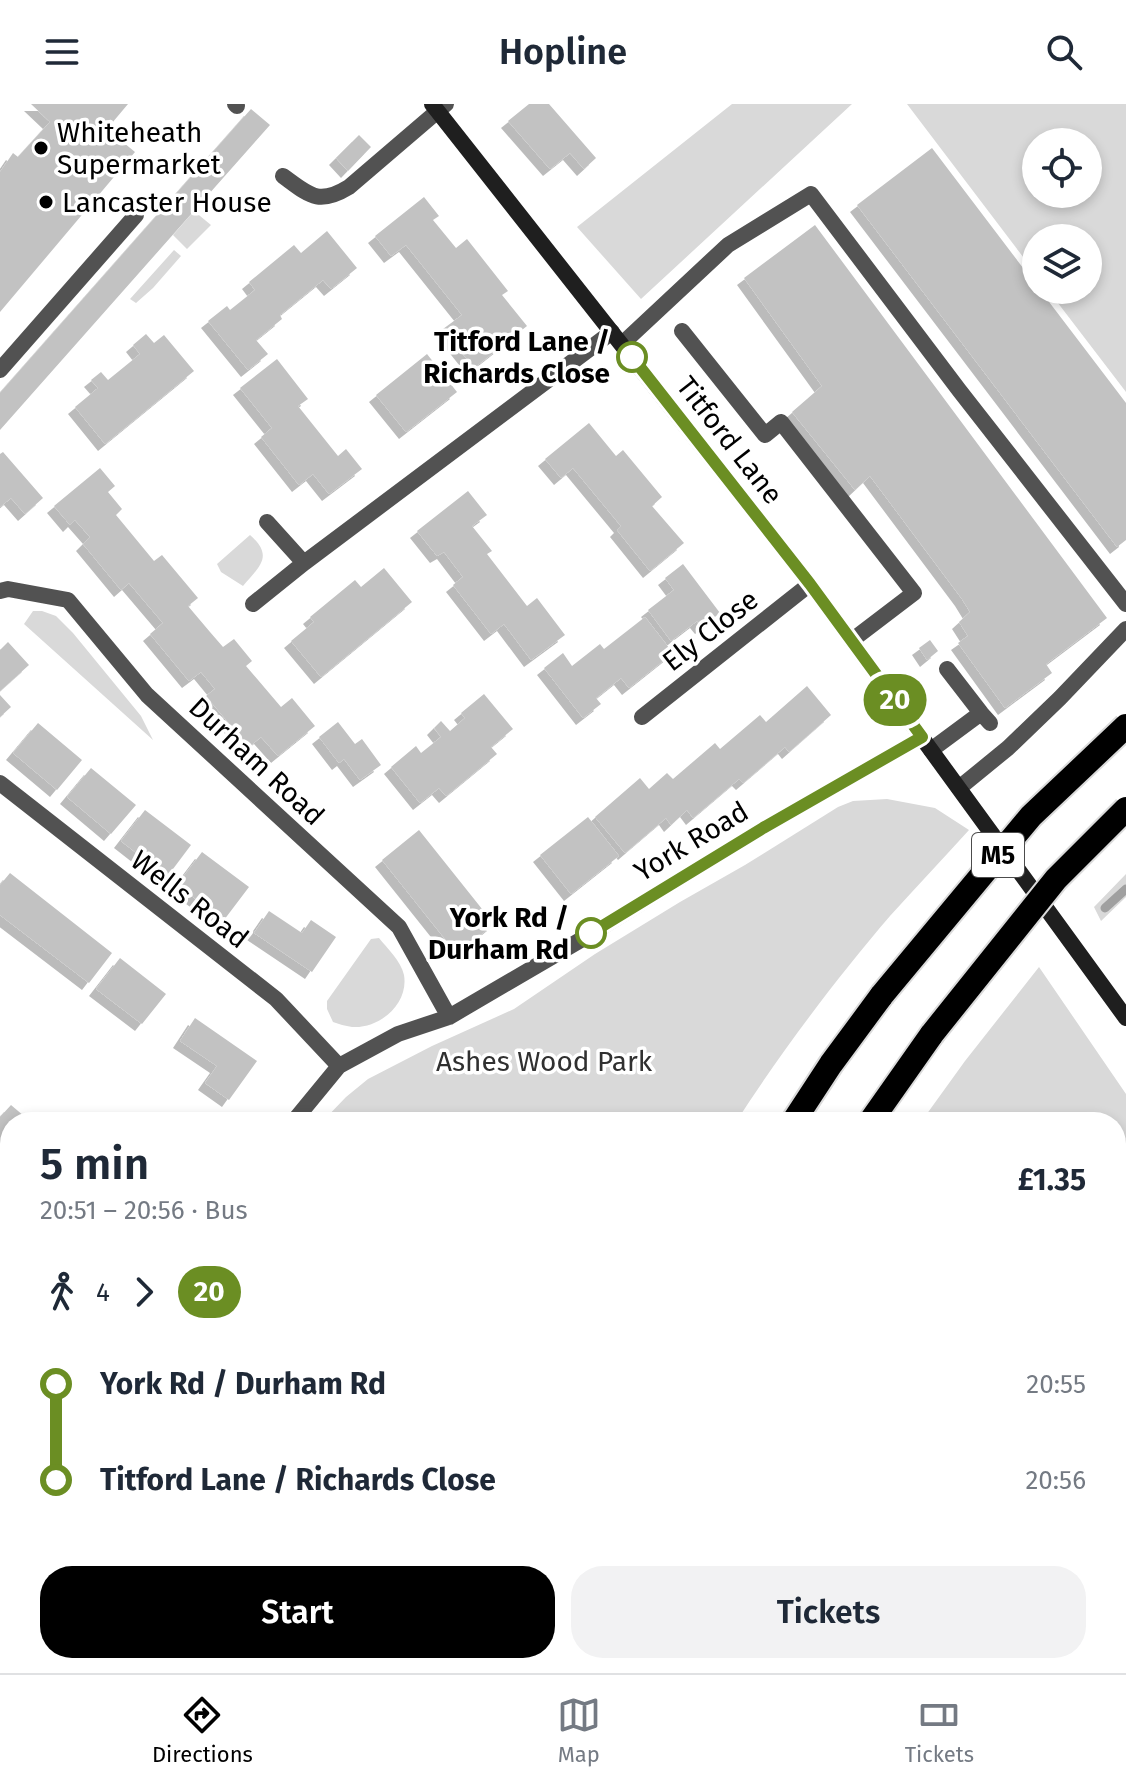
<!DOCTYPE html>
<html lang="en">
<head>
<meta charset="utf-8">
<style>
  :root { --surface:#fff; --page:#f2f2f3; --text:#1f2937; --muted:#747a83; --line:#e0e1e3; --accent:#000 }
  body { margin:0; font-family:"Fira Sans",sans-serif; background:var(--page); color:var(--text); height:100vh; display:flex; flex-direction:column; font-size:30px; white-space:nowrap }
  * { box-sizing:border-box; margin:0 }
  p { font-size:26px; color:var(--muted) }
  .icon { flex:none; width:44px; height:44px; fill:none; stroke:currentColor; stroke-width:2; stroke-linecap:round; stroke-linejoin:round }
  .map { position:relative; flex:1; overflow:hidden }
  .panel { position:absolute; left:0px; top:1008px; width:1126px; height:562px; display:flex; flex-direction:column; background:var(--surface); border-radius:32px 32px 0 0; box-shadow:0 4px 12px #0003 }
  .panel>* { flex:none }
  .badge { padding:0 16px; border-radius:26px; font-size:28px; line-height:52px }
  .fabs { position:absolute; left:1022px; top:24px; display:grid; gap:16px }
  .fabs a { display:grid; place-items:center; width:80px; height:80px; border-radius:50%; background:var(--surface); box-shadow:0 4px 12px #0003; font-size:40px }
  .map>.badge { position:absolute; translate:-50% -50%; box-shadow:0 0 0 4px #fff }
  .legs { display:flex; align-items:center; gap:12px; height:88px; padding:0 40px; font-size:26px }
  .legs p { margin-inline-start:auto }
  .head { display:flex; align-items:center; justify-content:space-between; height:136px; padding:0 40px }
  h1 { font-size:44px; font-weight:600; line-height:60px }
  .button { display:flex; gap:16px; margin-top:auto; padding:16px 40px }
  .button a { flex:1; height:92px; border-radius:32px; background:var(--accent); color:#fff; font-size:32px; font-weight:600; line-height:92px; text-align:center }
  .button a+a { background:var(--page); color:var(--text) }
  ul { padding:0 40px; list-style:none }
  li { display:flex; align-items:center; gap:28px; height:96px; font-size:30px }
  li i { display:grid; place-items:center; width:12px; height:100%; margin:0 10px; background:currentColor }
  li i::after { content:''; width:20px; height:20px; margin:-10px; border:6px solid; border-radius:50%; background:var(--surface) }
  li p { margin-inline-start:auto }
  li:first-child i { background:linear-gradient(#0000 50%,currentColor 0) }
  li:last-child i { background:linear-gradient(currentColor 50%,#0000 0) }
  header { display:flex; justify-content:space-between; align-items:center; height:104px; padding:0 40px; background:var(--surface); font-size:36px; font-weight:600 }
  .dock { display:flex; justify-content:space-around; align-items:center; height:112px; border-top:2px solid var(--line); background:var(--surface); font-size:22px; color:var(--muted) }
  .dock a { display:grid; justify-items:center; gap:4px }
  .dock .current { color:var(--accent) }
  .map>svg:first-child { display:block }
  .green { fill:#d9d9d9; fill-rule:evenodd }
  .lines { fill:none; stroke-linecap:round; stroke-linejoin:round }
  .stream { stroke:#a0a0a0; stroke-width:9 }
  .building { fill:#c2c2c2; filter:url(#shadow) }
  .highway-casing { stroke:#dbdbdb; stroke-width:28 }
  .lane { stroke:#525252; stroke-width:16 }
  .street { stroke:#525252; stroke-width:16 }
  .secondary { stroke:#1f1f1f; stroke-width:16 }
  .highway { stroke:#000; stroke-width:24 }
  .highway-bridge-casing { stroke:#dbdbdb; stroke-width:28; stroke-linecap:butt }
  .highway-bridge { stroke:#000; stroke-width:24 }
  .line-1-casing { stroke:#fff; stroke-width:18 }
  .line-1 { stroke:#6b8e23; stroke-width:12 }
  .poi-dot { fill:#000; stroke:#fff; stroke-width:3 }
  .stop-1-dot { fill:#fff; stroke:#6b8e23; stroke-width:4 }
  .labels { text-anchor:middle; stroke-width:7; stroke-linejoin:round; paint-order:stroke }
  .shield { fill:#fff; stroke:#4c4c4c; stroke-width:2 }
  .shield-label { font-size:26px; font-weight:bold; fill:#000 }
  .poi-label { font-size:28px; fill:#000; stroke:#fff; text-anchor:start }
  .stop-label { font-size:28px; font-weight:bold; fill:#000; stroke:#fff; text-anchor:end }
  .street-label { font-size:28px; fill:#000; stroke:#fff }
  .park-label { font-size:28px; fill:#303030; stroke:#fff }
</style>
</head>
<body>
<header><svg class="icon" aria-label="menu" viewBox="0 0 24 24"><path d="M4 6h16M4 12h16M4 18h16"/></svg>Hopline<svg class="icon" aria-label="search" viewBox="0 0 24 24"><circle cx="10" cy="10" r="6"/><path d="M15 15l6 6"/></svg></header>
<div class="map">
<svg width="1126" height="1569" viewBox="0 0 1126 1569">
  <defs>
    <filter id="shadow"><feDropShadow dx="-7" dy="7" stdDeviation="0" flood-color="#0004"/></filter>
  </defs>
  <rect width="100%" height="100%" fill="#fff"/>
  <!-- green -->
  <path class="green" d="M 732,0 L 852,0 L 641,195 L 577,123 Z
    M 907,0 L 1126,0 L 1126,288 L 1048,186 L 1088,186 L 1088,134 L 1036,134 L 1036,170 ZM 1036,38 L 1088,38 L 1088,90 L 1036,90 Z
    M 194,107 L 211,121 L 187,145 L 173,131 Z
    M 174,146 L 181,152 L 153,184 L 136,199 L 130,195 Z
    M 250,431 C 274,452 260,462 243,482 L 221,468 L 217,460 Z
    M 33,507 L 42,507 L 56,512 L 73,529 L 141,612 L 153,636 L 24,520 Z
    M 887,695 L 935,704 L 969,726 C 943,755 916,783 890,812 C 836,875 781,948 736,1018 L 322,1018 L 346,993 L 368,975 L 432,942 L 514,905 L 595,850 L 680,798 L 745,761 L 838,703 L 853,697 Z
    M 1126,770 L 1126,793 L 1101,817 L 1094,803 Z
    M 379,834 C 387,844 401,857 404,871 C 409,900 379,925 352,923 C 345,922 339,920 333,918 L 327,905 L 327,897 L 371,835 Z
    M 1039,863 L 1126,990 L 1126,1058 L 1116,1064 L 1116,1018 L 921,1018 L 965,957 Z
    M 1116,1521 L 1126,1523 L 1126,1569 L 1028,1569 L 1026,1560 L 1116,1560 Z
    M 139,1560 L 460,1560 L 456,1569 L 178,1569 Z"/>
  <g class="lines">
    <!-- stream -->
    <path class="stream" d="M 1105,804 L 1126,785
      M 1086,1560 L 1088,1569"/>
  </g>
  <!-- building -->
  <path class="building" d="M 31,0 L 128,0 L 107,25 L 135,48 L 0,208 L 0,68 L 13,49 L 18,53 L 50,18 Z
    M 529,0 L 549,0 L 596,54 L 584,65 L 570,49 L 550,65 L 508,17 Z
    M 251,5 L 270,21 L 0,326 L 0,289 Z
    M 359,31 L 371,43 L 348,67 L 336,54 Z
    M 932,44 L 1036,181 L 1036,186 L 1040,186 L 1126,299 L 1126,436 L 1117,443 L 857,101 Z
    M 424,93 L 439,112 L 433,116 L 456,144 L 467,135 L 508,187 L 502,191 L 527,222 L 474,264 L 443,225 L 462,211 L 406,141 L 391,152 L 375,132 Z
    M 815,121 L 1107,514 L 1046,560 L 1052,569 L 1005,604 L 958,539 L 968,532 L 959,518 L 970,508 L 962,495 L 870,372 L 855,386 L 792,308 L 822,282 L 744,174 Z
    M 327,127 L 357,164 L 331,185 L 323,176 L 280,211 L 282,215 L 256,236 L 268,250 L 248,266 L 208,217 L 227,202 L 230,206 L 255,186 L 249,178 L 294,141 L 301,149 Z
    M 146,230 L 154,239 L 164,231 L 194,267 L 105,340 L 75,303 L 98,284 L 91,276 L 101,268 L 108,276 L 140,250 L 133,241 Z
    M 427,250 L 457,288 L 406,328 L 376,291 Z
    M 277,255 L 308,295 L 298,302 L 338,352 L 346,345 L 362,365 L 329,390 L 313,370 L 299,381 L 261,333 L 272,324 L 240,284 Z
    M 589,319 L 616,352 L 623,346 L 662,393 L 652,402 L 684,439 L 650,467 L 617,426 L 621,422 L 573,364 L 561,374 L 545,355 Z
    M 3,348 L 43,394 L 25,410 L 11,394 L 0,403 L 0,350 Z
    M 100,364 L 115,382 L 108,388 L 122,405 L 116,411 L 154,457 L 162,451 L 198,494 L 188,502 L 210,528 L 223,543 L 234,535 L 252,557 L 246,562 L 281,603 L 292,594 L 315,622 L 278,652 L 261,633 L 249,643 L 206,592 L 215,585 L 201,568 L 189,577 L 150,530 L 163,519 L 129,479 L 121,486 L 83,440 L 90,433 L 75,416 L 70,421 L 54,402 Z
    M 468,387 L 487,411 L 472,422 L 492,447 L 487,450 L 527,502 L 537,494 L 565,531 L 531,556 L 504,520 L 491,530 L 453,481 L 463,473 L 444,448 L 437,452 L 417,427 Z
    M 683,460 L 720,509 L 702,523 L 697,517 L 671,537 L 648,506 L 674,486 L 665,474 Z
    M 384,464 L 412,498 L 321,573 L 291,537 L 314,518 L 310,513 L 355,476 L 361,483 Z
    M 645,513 L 673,549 L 629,584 L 621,574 L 596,594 L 601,600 L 583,614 L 544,564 L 563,549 L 572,562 L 600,540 L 604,545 Z
    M 930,536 L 938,547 L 927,556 L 919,544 Z
    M 8,538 L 29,561 L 0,587 L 0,546 Z
    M 807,582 L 831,611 L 789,648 L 785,643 L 743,679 L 739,675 L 693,714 L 687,706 L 671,721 L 666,714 L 625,749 L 595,713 L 640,674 L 649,685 L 667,669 L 673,675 L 715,639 L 720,645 L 760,611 L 766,618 Z
    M 484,590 L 513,625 L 491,643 L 497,650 L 446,692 L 439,684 L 420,699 L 391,663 L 416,642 L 421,649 L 441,633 L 434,624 L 441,617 L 450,627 L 465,614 L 461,609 Z
    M 0,591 L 11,603 L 0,613 Z
    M 338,618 L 355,640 L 362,635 L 381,661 L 360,676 L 344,655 L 339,659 L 319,633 Z
    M 38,619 L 82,656 L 57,686 L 13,649 Z
    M 91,664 L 136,701 L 111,730 L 67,693 Z
    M 145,706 L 191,741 L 167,773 L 121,737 Z
    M 588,713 L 619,752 L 571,790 L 540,751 Z
    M 419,726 L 494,820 L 457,850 L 382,756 Z
    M 202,748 L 249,783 L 224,816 L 177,781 Z
    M 10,769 L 112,849 L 89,879 L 0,811 L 0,781 Z
    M 269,807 L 302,829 L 311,816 L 336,833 L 312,868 L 254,829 Z
    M 120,854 L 166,890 L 142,920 L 96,885 Z
    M 195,914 L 257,957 L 229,996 L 205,979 L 217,962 L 180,937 Z
    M 11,1001 L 31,1018 L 10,1018 L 10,1049 L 0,1041 L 0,1013 Z
    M 1126,1058 L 1126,1100 L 1116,1085 L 1116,1064 Z
    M 6,1166 L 10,1172 L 10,1250 L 0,1237 L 0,1226 L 9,1219 L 0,1207 L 0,1171 Z
    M 10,1427 L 10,1448 L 0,1437 Z
    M 794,1560 L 962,1560 L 964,1569 L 761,1569 Z"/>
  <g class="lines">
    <!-- highway casing -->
    <g class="highway-casing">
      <path id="highway" d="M 793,1018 L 831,960 L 882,891
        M 870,1018 L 932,930
        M 518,1569 L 521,1560
        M 583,1569 L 586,1560"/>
    </g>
    <!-- lane -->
    <path class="lane" d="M 682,227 L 765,331 L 781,318 L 914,489 L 851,537
      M 622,240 L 728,141 L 811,90 L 959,286 L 1126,500
      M 0,266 L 136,111
      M 947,565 L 981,609
      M 931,646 L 981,609 L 990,619
      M 959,684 L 1008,644 L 1060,594 L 1126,525
      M 1116,1348 L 1126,1342
      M 1116,1357 L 1126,1377"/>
    <!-- street -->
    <path class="street" d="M 235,0 L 237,2
      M 283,72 C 309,91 318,102 349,83 L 446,0
      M 304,459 L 612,228
      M 0,487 L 8,485 L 68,496 L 147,591 L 399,823 L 449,913
      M 253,500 L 304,459 L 267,418
      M 642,613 L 810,480
      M 0,679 L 276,895 L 339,962
      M 293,1018 L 339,962 L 398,930 L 449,913 L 584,834 L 763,724 L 922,633
      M 0,1099 L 10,1108
      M 0,1329 L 10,1320
      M 697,1560 L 699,1569"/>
    <!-- secondary -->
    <path class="secondary" d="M 432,0 L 810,480 L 1126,914"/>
    <!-- highway -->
    <use href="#highway" class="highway"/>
    <!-- highway-bridge casing -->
    <g class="highway-bridge-casing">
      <path id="highway-bridge" d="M 882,891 L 1031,712 L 1126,622
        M 932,930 L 1056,775 L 1126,705"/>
    </g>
    <!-- highway-bridge -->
    <use href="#highway-bridge" class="highway-bridge"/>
  </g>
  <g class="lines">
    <!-- line-1 casing -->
    <g class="line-1-casing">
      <path id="line-1" d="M 591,829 L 763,724 L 922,633 L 810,480 L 632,253"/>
    </g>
    <!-- line-1 -->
    <use href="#line-1" class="line-1"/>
  </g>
  <!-- markers -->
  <g class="poi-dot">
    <circle cx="41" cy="44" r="8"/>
    <circle cx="46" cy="98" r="8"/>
  </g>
  <g class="stop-1-dot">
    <circle cx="632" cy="253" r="14"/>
    <circle cx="591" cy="829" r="14"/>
  </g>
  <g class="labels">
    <!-- shield labels -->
    <rect class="shield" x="972" y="729" width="52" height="44" rx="6"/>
    <g class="shield-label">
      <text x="998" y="760">M5</text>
    </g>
    <!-- poi labels -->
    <g class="poi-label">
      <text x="57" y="38">Whiteheath<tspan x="57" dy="32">Supermarket</tspan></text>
      <text x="62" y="108">Lancaster House</text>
    </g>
    <!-- stop labels -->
    <g class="stop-label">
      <text x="610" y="247">Titford Lane /<tspan x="610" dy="32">Richards Close</tspan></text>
      <text x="569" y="823">York Rd /<tspan x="569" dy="32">Durham Rd</tspan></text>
    </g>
    <!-- street labels -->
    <g class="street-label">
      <text transform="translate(730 336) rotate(52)" y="10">Titford Lane</text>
      <text transform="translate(710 526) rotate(-38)" y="10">Ely Close</text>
      <text transform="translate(257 657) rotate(43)" y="10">Durham Road</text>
      <text transform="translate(691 737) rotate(-31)" y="10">York Road</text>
      <text transform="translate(190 795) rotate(38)" y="10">Wells Road</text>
    </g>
    <!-- park labels -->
    <g class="park-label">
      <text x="544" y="967">Ashes Wood Park</text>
    </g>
  </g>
</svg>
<div class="fabs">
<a><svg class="icon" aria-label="locate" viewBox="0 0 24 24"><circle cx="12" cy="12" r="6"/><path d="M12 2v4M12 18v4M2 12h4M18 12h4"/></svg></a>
<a><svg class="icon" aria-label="layers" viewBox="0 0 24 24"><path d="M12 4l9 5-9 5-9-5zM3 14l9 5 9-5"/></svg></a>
</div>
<b class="badge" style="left:895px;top:596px;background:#6b8e23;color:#fff">20</b>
<section class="panel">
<div class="head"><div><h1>5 min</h1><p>20:51 – 20:56 · Bus</p></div><b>£1.35</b></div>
<div class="legs"><svg class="icon" aria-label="walk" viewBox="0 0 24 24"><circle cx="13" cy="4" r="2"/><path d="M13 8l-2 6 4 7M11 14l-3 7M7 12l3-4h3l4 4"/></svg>4<svg class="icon" aria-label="forward" viewBox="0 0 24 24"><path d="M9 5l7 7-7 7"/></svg><b class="badge" style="background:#6b8e23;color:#fff">20</b></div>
<ul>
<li><i style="color:#6b8e23"></i><b>York Rd / Durham Rd</b><p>20:55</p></li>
<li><i style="color:#6b8e23"></i><b>Titford Lane / Richards Close</b><p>20:56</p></li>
</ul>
<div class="button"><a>Start</a><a>Tickets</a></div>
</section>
</div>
<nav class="dock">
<a class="current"><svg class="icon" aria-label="directions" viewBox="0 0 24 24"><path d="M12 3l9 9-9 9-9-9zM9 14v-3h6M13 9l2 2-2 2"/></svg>Directions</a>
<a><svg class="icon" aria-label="map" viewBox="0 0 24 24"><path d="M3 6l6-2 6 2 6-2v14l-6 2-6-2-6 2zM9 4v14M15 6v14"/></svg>Map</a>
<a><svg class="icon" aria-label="tickets" viewBox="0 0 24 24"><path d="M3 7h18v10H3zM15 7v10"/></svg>Tickets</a>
</nav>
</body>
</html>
